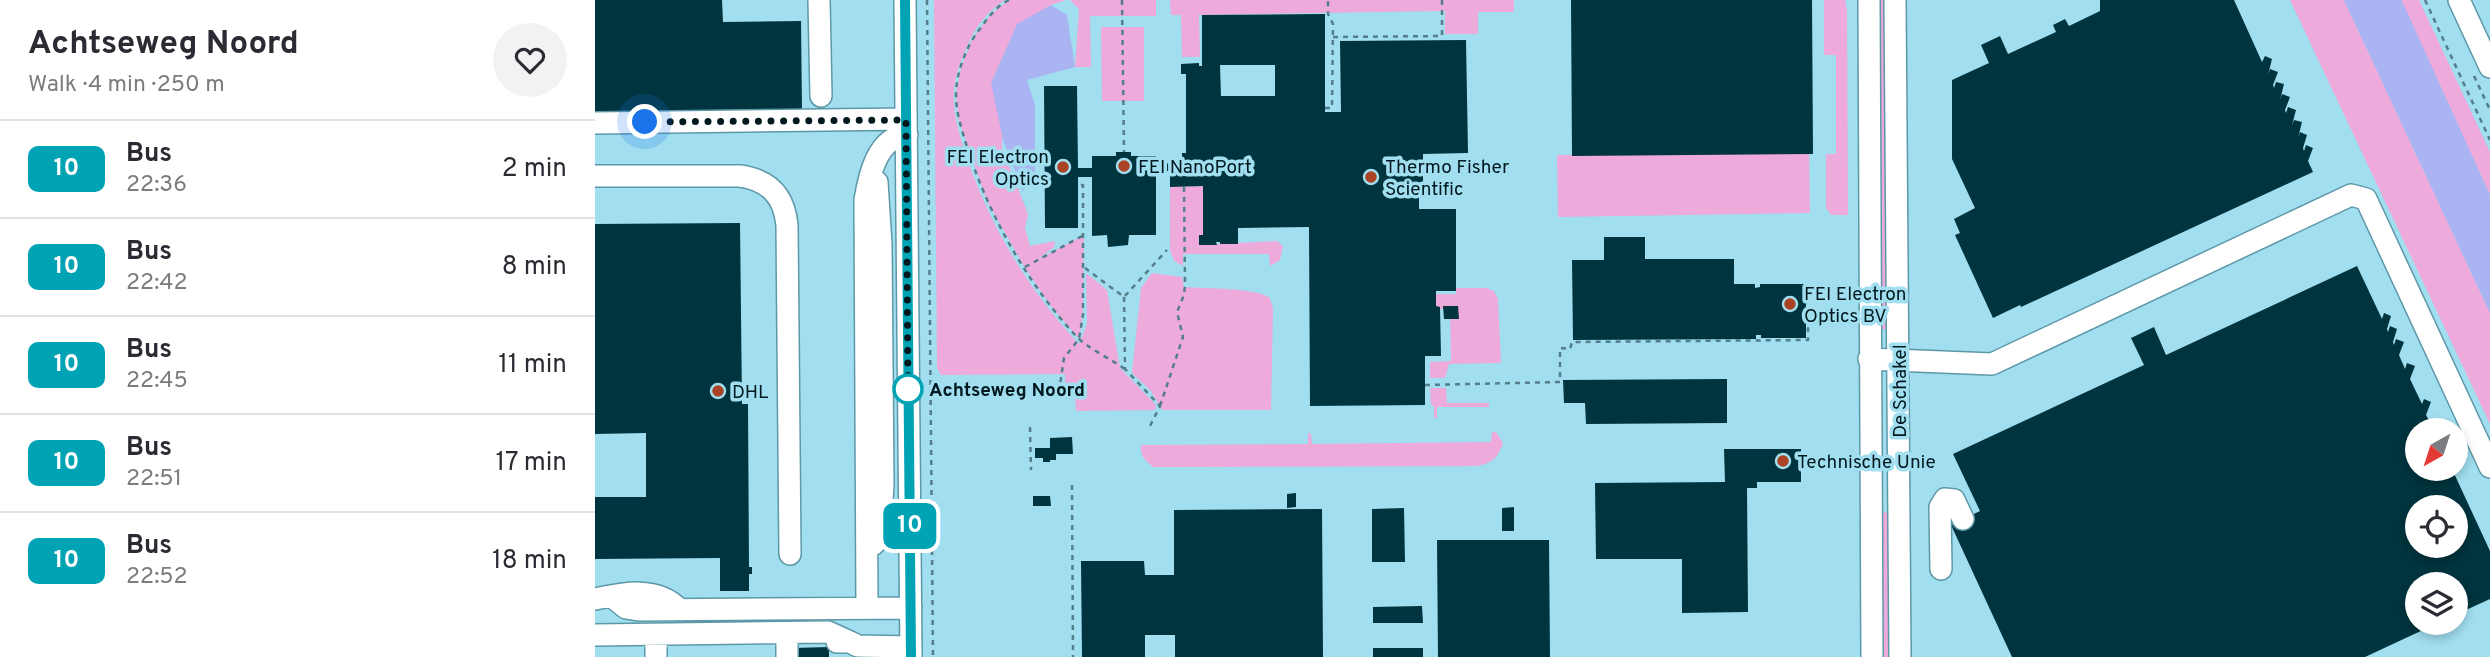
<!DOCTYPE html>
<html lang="en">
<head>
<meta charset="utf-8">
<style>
  :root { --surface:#fff; --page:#f2f2f3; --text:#2b2b33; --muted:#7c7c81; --line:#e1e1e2 }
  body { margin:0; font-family:Overpass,sans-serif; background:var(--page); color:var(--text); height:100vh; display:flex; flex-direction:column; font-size:26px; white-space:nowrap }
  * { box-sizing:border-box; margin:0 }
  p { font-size:23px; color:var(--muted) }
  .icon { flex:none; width:38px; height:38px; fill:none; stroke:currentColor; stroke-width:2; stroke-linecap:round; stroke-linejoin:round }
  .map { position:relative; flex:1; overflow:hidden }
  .panel { display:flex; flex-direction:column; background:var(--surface); width:595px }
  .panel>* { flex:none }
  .badge { padding:0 14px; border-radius:10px; font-size:24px; line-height:46px }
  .needle { width:46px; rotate:219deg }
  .buttons { position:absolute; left:1810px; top:418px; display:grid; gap:14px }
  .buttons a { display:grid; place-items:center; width:63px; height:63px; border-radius:50%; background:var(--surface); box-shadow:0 4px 10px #0003; font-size:35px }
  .you { position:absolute; width:35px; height:35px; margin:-18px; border:5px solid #fff; border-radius:50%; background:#1a73e8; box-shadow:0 0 0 10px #1a73e833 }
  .map>.badge { position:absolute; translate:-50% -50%; box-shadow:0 0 0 4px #fff }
  .round { display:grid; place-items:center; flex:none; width:74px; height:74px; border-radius:37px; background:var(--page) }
  .head { display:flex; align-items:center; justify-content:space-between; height:119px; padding:0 28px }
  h1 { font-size:33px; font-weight:700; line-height:52px }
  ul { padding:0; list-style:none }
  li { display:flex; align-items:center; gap:21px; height:98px; padding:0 28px; border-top:2px solid var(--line) }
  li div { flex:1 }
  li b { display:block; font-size:26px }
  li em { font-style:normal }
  li .badge { min-width:77px; font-weight:700; text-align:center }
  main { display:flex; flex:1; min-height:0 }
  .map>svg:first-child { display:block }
  .green { fill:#edaada }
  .water { fill:#aab4f2 }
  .building { fill:#00343e; fill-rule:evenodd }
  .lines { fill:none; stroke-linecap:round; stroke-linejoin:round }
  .minor-casing { stroke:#5d98a8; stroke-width:24 }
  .path { stroke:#547e8a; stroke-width:2.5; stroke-dasharray:5 5; stroke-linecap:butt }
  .minor { stroke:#fff; stroke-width:21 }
  .line-casing { stroke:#fff; stroke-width:16 }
  .line { stroke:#00a3b4; stroke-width:10 }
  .walk { stroke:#01181e; stroke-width:7; stroke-dasharray:0 12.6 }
  .poi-dot { fill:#aa4223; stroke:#a1deef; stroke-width:2.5 }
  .stop-dot { fill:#fff; stroke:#00a3b4; stroke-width:3.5 }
  .labels { text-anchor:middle; stroke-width:7; stroke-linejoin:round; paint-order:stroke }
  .poi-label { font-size:19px; fill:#01181e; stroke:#a1deef; text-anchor:start }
  .stop-label { font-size:19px; font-weight:bold; fill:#01181e; stroke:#a1deef; text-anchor:start }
  .street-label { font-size:19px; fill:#01181e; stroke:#a1deef }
</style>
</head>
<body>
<main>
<section class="panel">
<div class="head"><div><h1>Achtseweg Noord</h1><p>Walk · 4 min · 250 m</p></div><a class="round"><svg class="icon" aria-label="heart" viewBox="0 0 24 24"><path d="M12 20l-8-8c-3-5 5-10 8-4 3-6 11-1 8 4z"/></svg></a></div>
<ul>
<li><span class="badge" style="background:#00a3b4;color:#fff">10</span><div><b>Bus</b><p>22:36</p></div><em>2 min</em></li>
<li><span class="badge" style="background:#00a3b4;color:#fff">10</span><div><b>Bus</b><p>22:42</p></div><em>8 min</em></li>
<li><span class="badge" style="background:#00a3b4;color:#fff">10</span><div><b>Bus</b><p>22:45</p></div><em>11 min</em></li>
<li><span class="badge" style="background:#00a3b4;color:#fff">10</span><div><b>Bus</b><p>22:51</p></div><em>17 min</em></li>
<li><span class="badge" style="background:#00a3b4;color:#fff">10</span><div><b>Bus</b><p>22:52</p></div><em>18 min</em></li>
</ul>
</section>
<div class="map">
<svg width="1895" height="657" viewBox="0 0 1895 657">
  <rect width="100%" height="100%" fill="#a1deef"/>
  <!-- green -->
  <path class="green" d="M 339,0 L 410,0 C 392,11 378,30 371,49 C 365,63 360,76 359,90 C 357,113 365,136 372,158 C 396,228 433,289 484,344 L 492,324 L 491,273 L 512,290 L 525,368 L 561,405 L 560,410 L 481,411 L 480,396 L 471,397 L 470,374 L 346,375 L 342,368 Z
    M 414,0 L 471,0 L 456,5 L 407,139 L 407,148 L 433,214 L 430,228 L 435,246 L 460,241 L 459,247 L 442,260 L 489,235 L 488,315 L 484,339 L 455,305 L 430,268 L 392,201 L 363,118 L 361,93 L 366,68 L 377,39 L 397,13 Z
    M 475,0 L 561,0 L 561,16 L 495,16 L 496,67 L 480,67 L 484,9 Z
    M 575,0 L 919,0 L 919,12 L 883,12 L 883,34 L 850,34 L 850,11 L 604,15 L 605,57 L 587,57 L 586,15 L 576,15 Z
    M 1229,0 L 1250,0 L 1252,11 L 1253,215 L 1236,215 L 1231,208 L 1231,154 L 1241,154 L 1241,55 L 1229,55 Z
    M 1280,0 L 1292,0 L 1294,328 L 1286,330 Z
    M 1695,0 L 1749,0 L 1895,313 L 1895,424 Z
    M 1806,0 L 1824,0 L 1895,152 L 1895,195 Z
    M 506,27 L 549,27 L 549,101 L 507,101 Z
    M 1214,152 L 1215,213 L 963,217 L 962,155 Z
    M 608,186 L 608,235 L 604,235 L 604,245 L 682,241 L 688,246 L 685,260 L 675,266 L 674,254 L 588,254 L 588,266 L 579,261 L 575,250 L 575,187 Z
    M 557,273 L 587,277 L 589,287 C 611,289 659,287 675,298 L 678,309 L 676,410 L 567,410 L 556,391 L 537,373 L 546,288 Z
    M 861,288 L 891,288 L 899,291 L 903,299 L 906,363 L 854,364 L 850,378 L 835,378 L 835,362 L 856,361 L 855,309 L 837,309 L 836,294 L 861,294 Z
    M 835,388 L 851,388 L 852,403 L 894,403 L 894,407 L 842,407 L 842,418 L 839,418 L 839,406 L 836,405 Z
    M 897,432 L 901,432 L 908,443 C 903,458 898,462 883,466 L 558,467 C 550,460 545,456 546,445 L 713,444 L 713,433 L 716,434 L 717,444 L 896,442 Z
    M 1293,512 L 1298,657 L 1285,657 L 1285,513 Z"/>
  <!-- water -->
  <path class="water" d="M 1749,0 L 1806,0 L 1808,3 L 1895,195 L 1895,313 Z
    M 456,5 L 472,15 L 480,67 L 432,80 L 440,105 L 440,185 L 432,186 L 428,191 L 408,140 L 396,83 L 422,24 Z"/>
  <!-- building -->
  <path class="building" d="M 0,0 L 127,0 L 128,22 L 206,21 L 207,112 L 0,113 Z
    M 976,0 L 1217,0 L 1218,154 L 977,156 Z
    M 1505,0 L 1639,0 L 1667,62 L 1670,56 L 1677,59 L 1673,75 L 1675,69 L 1683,72 L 1678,85 L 1679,88 L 1681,82 L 1689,84 L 1685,100 L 1687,94 L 1695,97 L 1690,110 L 1691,113 L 1693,107 L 1701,110 L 1697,125 L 1699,120 L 1707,122 L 1703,138 L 1705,132 L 1712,135 L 1708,148 L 1709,151 L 1711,145 L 1718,148 L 1713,161 L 1718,172 L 1426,307 L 1425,305 L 1398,318 L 1360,235 L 1365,233 L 1359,219 L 1380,208 L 1357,159 L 1357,80 L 1394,63 L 1386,45 L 1405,36 L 1413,54 L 1461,32 L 1458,25 L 1470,19 L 1474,26 L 1505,11 Z
    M 730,14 L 730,112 L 746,112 L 745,41 L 871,40 L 873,153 L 828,154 L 828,193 L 824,193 L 824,209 L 861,209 L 861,291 L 841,291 L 841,306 L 845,307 L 846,356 L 830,356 L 830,405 L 715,406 L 714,227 L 643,228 L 643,244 L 625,244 L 625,242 L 621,242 L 622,245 L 604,245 L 604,235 L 608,235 L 608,186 L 575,187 L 575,171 L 561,171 L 561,235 L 534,235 L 533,245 L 513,247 L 512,235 L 497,236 L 497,177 L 483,177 L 483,228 L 450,228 L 449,86 L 482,86 L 483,168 L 497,168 L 497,156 L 521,156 L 521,152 L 536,152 L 536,156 L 561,156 L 561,164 L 587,163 L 587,153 L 591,153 L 591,74 L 586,74 L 586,64 L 604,63 L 604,66 L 607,66 L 607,15 ZM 625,65 L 680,65 L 680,96 L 626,96 Z
    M 145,223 L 147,404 L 153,404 L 154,567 L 157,567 L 157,574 L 154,574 L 154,591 L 125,591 L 125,558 L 0,559 L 0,497 L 51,497 L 51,433 L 0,434 L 0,224 Z
    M 1009,237 L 1050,237 L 1050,259 L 1139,259 L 1139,284 L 1160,284 L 1160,288 L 1165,287 L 1165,284 L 1211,284 L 1211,338 L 1166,338 L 1166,335 L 1161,335 L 1161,339 L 978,340 L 977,260 L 1009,260 Z
    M 1762,266 L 1787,319 L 1789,313 L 1796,316 L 1792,329 L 1793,332 L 1795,326 L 1802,329 L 1798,342 L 1799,345 L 1801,339 L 1809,342 L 1804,355 L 1810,369 L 1812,363 L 1820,366 L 1815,379 L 1827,404 L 1829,399 L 1836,402 L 1831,415 L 1838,428 L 1840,422 L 1847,425 L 1845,430 L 1822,430 L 1822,469 L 1857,469 L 1895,551 L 1895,599 L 1860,615 L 1860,584 L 1822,584 L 1822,623 L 1843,623 L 1770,657 L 1417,657 L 1356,525 L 1385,511 L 1358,454 L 1549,365 L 1536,338 L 1559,327 L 1571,355 ZM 1822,508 L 1860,508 L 1860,546 L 1822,546 Z
    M 848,306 L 863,306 L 864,319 L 849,319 Z
    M 1132,379 L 1132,423 L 991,424 L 990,403 L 969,403 L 968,380 Z
    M 477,437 L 478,454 L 461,454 L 461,460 L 455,460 L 455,462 L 448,462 L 448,458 L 440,458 L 440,448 L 455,448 L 455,438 Z
    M 1129,449 L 1206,449 L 1206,482 L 1162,482 L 1162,488 L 1152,488 L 1153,612 L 1087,613 L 1087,559 L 1001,559 L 1000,483 L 1130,482 Z
    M 701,493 L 701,507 L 692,508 L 692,494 Z
    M 438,496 L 455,496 L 456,506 L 438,506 Z
    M 919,507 L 919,531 L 907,531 L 907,508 Z
    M 809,508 L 810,562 L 777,562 L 777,509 Z
    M 727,509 L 728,657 L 580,657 L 580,635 L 550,635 L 550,657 L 487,657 L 486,561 L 549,561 L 550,575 L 579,575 L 579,510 Z
    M 842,540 L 954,540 L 955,657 L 843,657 Z
    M 827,606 L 828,623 L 778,623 L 778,607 Z
    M 234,647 L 234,657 L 198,657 L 198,648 Z
    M 778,648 L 828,648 L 828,657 L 778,657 Z"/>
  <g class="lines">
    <!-- minor casing -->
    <g class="minor-casing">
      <path id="minor" d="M 224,0 L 226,96
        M 310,0 L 316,657
        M 1274,0 L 1277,657
        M 1300,0 L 1305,657
        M 1864,0 L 1895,67
        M 0,123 L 311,119
        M 0,176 L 145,176 C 174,180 189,196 192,225 L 195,554
        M 1274,359 L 1397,364 L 1756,195 L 1771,199 L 1895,467
        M 279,544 L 286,514 L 288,485 L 286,244 L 282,182
        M 1346,569 L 1345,507 L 1350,499 L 1359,500 L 1368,519
        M 16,596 L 31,608 L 43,610 L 316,608
        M 0,599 C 28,593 62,586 84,609
        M 272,608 L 270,200 C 274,176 282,137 312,135
        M 192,634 L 192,657
        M 0,635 L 233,632 L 255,642
        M 61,635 L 61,657
        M 242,642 L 255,642 L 263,646 L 316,647"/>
    </g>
    <!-- path -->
    <path class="path" d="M 332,0 L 338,657
      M 414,0 C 401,6 393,18 384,30 C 371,47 361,73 361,95 C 361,113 367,130 372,147 C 394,216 432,283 481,336 C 491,347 517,360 530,369
      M 527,0 L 529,152
      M 1830,0 L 1895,140
      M 738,37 L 847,36 L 847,0
      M 1879,76 L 1895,110
      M 730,108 L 737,108 L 738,24 L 733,14 L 733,0
      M 430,267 L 489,235
      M 490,268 L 529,297 L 572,250
      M 529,297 L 530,369 L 565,406 L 555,426
      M 830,385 L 965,382 L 965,348 L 975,349 L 977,342 L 1213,340 L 1213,302 L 1211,302
      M 464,392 L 469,358 L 484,339 L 488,315 L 488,185 L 483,185
      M 565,406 L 588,337 L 582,312 L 589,295 L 590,285 L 589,187
      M 435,427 L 436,470
      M 477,485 L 478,657"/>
    <!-- minor -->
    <use href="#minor" class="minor"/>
  </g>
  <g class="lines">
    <!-- line casing -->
    <g class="line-casing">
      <path id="line" d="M 310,0 L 316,657"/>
    </g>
    <!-- line -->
    <use href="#line" class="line"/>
    <!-- walk -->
    <path class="walk" d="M 50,122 L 311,120 L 313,391 L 313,389"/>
  </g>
  <!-- markers -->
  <g class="poi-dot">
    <circle cx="529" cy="166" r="7"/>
    <circle cx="468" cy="167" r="7"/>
    <circle cx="776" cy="177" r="7"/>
    <circle cx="1195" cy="304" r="7"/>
    <circle cx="123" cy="391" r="7"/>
    <circle cx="1188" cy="461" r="7"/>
  </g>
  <circle class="stop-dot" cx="313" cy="389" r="14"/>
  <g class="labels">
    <!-- poi labels -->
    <g class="poi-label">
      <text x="454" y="163" text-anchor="end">FEI Electron<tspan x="454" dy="22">Optics</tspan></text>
      <text x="543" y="173">FEI NanoPort</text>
      <text x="790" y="173">Thermo Fisher<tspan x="790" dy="22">Scientific</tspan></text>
      <text x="1209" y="300">FEI Electron<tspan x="1209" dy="22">Optics BV</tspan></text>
      <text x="137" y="398">DHL</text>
      <text x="1202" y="468">Technische Unie</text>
    </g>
    <!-- stop labels -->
    <g class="stop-label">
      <text x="334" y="396">Achtseweg Noord</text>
    </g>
    <!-- street labels -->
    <g class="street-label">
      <text transform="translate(1304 391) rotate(-90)" y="7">De Schakel</text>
    </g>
  </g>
</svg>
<div class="buttons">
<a><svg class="needle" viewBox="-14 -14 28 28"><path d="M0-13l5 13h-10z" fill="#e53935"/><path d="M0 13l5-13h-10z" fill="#7c7c81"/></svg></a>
<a><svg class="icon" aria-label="locate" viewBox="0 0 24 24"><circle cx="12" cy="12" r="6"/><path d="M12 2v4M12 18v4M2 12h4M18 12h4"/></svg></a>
<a><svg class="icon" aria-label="layers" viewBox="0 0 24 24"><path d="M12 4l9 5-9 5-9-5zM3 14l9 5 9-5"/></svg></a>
</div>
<div class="you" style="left:50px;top:122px"></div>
<b class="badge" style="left:315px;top:526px;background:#00a3b4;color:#fff">10</b>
</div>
</main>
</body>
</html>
